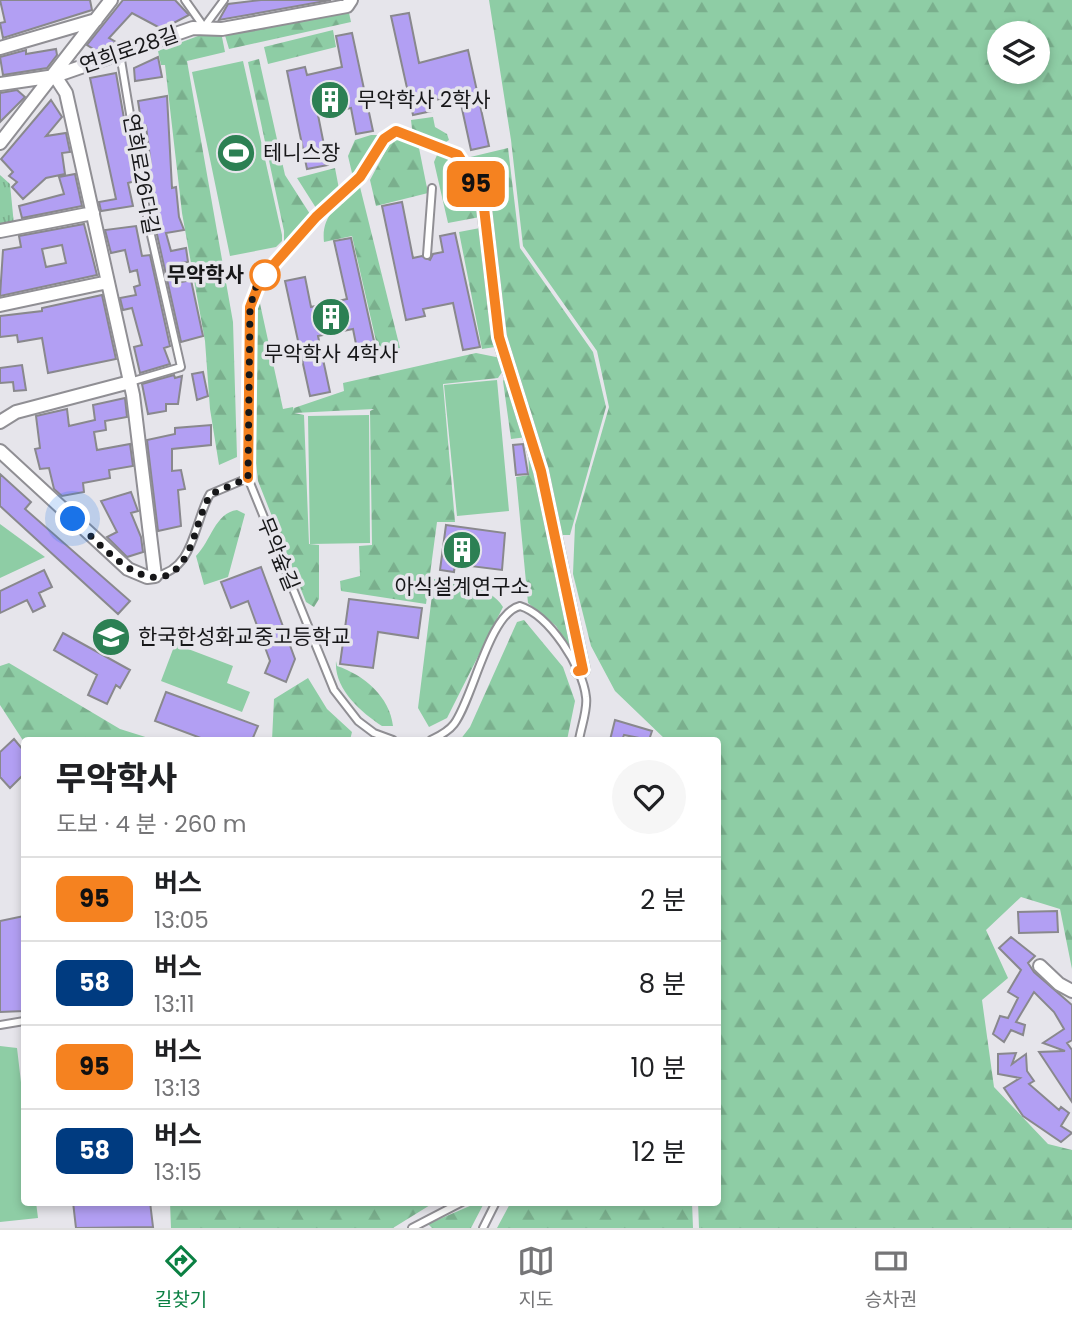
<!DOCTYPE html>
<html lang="ko">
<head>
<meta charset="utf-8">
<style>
  :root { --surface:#fff; --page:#f6f6f6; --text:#202124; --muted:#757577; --line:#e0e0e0; --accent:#0b8043 }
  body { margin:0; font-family:Poppins,"Noto Sans KR",sans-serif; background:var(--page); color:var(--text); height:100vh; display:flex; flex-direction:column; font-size:26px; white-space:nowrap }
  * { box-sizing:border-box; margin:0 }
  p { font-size:23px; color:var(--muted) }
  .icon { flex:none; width:38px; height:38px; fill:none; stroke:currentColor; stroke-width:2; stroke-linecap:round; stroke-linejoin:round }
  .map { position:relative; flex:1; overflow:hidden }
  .side { position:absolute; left:21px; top:737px; width:700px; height:469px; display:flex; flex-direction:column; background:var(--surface); border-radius:7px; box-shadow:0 4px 10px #0003 }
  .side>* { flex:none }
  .badge { padding:0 14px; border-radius:10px; font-size:24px; line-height:46px }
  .fabs { position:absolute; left:987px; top:21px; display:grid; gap:14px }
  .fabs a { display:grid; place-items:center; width:63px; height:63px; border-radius:50%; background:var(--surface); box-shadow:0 4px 10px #0003; font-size:35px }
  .you { position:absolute; width:35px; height:35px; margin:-18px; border:5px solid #fff; border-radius:50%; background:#1a73e8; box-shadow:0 0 0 10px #1a73e833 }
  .map>.badge { position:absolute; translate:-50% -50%; box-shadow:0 0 0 4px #fff }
  .round { display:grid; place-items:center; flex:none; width:74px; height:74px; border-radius:37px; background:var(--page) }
  .overview { display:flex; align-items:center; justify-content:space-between; height:119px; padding:0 35px }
  h1 { font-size:33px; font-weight:800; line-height:52px }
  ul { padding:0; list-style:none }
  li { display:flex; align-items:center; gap:21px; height:84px; padding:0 35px; border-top:2px solid var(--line) }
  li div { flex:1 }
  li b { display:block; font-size:26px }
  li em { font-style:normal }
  li .badge { min-width:77px; font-weight:700; text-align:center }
  .menu { display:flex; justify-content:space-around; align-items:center; height:98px; border-top:2px solid var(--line); background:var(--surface); font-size:19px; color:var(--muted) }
  .menu a { display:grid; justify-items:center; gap:4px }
  .menu .on { color:var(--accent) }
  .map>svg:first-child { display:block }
  .grass { fill:#8ecda5 }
  .forest { fill:url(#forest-firs); fill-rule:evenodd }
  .park { fill:url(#park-tufts) }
  .building { fill:#b29ff3; stroke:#89888d; stroke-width:2; fill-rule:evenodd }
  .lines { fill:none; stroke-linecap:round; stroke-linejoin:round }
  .lane-casing { stroke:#908f94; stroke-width:10 }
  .street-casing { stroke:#908f94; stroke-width:16 }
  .lane { stroke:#fff; stroke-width:6 }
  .street { stroke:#fff; stroke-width:12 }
  .line-casing { stroke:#fff; stroke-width:16 }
  .line { stroke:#f58220; stroke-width:10 }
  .walk { stroke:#171719; stroke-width:7; stroke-dasharray:0 12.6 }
  .stop-dot { fill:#fff; stroke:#f58220; stroke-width:3.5 }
  .labels { text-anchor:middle; stroke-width:7; stroke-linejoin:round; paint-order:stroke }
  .street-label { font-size:21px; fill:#171719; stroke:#e6e5eb }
  .poi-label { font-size:21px; fill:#171719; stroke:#e6e5eb; text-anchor:start }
  .stop-label { font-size:21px; font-weight:bold; fill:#171719; stroke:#e6e5eb; text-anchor:end }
</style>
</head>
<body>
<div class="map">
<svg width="1072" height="1228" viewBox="0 0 1072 1228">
  <defs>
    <pattern id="forest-firs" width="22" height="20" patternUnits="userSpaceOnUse" patternTransform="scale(1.75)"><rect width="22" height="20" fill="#8ecda5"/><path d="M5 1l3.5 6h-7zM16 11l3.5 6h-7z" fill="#7aaf8d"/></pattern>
    <pattern id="park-tufts" width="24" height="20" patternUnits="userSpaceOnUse" patternTransform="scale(1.75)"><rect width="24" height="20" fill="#8ecda5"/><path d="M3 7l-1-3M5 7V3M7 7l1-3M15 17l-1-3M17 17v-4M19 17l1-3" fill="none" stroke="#7aaf8d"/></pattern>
  </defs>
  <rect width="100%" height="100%" fill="#e6e5eb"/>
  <!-- grass -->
  <path class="grass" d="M 243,61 L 282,235 L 282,241 L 276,247 L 230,256 L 192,72 Z
    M 497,380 L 509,511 L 457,516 L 444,385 Z
    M 369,415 L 370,543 L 310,544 L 308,416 Z
    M 0,524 L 45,557 L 0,578 Z
    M 175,644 L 233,666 L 227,683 L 250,692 L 242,712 L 161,681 Z
    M 0,1046 L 17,1048 L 24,1108 L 24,1202 L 36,1202 L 38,1218 L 0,1222 Z"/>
  <!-- forest -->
  <path class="forest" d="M 489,0 L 1072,0 L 1072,969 L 1060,909 L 1021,897 L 986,930 L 1008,978 L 982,1000 L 994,1087 L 1048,1144 L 1072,1150 L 1072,1228 L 699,1228 L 698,1202 L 718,1202 L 718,740 L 666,740 L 615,691 L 591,646 L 573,574 L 575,525 L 609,407 L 597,351 L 523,246 L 511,140 ZM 999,33 L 1038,33 L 1038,72 L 999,72 Z
    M 348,8 L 351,22 L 229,49 L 224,32 Z
    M 333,30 L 336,47 L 268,64 L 264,47 Z
    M 221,32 L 225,52 L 187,61 L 233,322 L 237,457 L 219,465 L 210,409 L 205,341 L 182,213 L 165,65 L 161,65 L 158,51 L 206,33 Z
    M 259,59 L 285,175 L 310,214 L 284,244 L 284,231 L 248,62 Z
    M 433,117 L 435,127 L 447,134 L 449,140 L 443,144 L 429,141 L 412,129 L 411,120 Z
    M 371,135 L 378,135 L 357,172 L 352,173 L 348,156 L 355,140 Z
    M 398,139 L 418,143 L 428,193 L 376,206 L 370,180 L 391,141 Z
    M 508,148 L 520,248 L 593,352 L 606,407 L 570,535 L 557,535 L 502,337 L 483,188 L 462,159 Z
    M 446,152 C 466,162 483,195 480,217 L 448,223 L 434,162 L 437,155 Z
    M 335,168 L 339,189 L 316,208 L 297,178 Z
    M 360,187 L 400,348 L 379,354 L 352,236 L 324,242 C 321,217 337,206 354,188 Z
    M 480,228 L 495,347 L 482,349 L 459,232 Z
    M 259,299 L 283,409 L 293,407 L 294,411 L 294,408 L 344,391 L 343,383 L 476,353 L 501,358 L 504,369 L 498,378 L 443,384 L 455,522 L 437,522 L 426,604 L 341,591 L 340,581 L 360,576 L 359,546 L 372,545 L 370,411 L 374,409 L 294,413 L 304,415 L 309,544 L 319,545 L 319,599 L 314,607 L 306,602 L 258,481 L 255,454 L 254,309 L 256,300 Z
    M 507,373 L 527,437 L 511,439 L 503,381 Z
    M 528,440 L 574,646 L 570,649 L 556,626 L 528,603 L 516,477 L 529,475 Z
    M 237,510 L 245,514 L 228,577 L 204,585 L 196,556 C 211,541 215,513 237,510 Z
    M 434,579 C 457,584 490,585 503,607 L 447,718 L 429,727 L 418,708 Z
    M 524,620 L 563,667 L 575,701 L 567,740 L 460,740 L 470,727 L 517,622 Z
    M 336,661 L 337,666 C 364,675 390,697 393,726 L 382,726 C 361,712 334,689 336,661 Z
    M 9,663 L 120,729 L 155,740 L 24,742 L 0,705 L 0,666 Z
    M 308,678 L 327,709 L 352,732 L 350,740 L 272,740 L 274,699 Z
    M 170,1202 L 435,1202 L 393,1228 L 171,1228 Z
    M 479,1202 L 483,1205 L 471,1228 L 432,1228 L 428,1224 Z
    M 511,1202 L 692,1202 L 693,1228 L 497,1228 Z"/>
  <!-- park -->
  <path class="park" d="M 0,175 L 10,184 L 14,225 L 0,227 Z"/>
  <!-- building -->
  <path class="building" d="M 0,0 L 90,0 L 92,10 L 3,38 L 0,23 L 5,22 Z
    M 123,0 L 175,0 L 189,15 L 162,29 L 132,13 L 109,38 L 116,42 L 98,52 L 87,45 Z
    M 261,0 L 331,0 L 219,20 L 228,4 Z
    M 409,13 L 419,63 L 468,50 L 489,146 L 471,150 L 459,95 L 430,101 L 432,111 L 413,115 L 391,16 Z
    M 352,33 L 373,131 L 356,134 L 351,108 L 318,115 L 328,165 L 307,169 L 287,71 L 305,67 L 307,75 L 342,67 L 336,36 Z
    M 56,49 L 57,55 L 47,68 L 3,75 L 0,57 L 26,50 L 26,54 Z
    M 158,57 L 162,77 L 135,81 L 134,68 Z
    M 116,73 L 135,181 L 128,183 L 133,206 L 101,211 L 99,202 L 116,199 L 90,78 Z
    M 17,90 L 25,97 L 0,122 L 0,93 Z
    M 167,96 L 172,188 L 176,187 L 179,217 L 184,230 L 166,233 L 171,251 L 186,248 L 188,262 L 172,264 L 176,283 L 191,280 L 203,336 L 181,342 L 154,221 L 145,167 L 151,166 L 146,126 L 142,127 L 138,101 Z
    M 51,100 L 62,117 L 46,136 L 66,133 L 70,152 L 62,153 L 65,174 L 46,178 L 23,199 L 12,187 L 17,182 L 9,176 L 13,172 L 1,159 Z
    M 75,174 L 82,206 L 22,218 L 19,206 L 64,194 L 59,177 Z
    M 402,202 L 413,258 L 422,256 L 430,260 L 433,254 L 443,252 L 440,236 L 455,233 L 480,347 L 463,350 L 453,303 L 423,309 L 425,316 L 406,320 L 382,206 Z
    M 84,224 L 97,275 L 0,296 L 3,250 L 21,247 L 19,236 ZM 62,245 L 66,263 L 46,267 L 42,249 Z
    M 136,226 L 142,256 L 150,255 L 170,346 L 164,348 L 170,364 L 140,373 L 134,347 L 142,345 L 132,308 L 123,310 L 120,298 L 136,295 L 134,287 L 140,285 L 137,270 L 130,272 L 125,250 L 111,253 L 105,230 Z
    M 351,238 L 376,350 L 358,354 L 353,329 L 318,336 L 330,392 L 310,396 L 285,281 L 305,277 L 311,307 L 347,299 L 334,241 Z
    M 102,295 L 116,359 L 48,373 L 42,338 L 18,342 L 17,335 L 0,337 L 0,316 L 42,311 L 42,308 Z
    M 22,365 L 26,390 L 14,391 L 13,382 L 0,383 L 0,368 Z
    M 203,372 L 208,396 L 197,400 L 192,374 Z
    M 174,375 L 175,378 L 182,376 L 178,404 L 166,404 L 166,411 L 148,414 L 142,384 Z
    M 125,398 L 127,417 L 105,421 L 106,430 L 94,432 L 97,450 L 130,444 L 133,466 L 109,470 L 110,478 L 83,483 L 84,492 L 62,496 L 54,489 L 49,468 L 40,469 L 35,449 L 40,448 L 36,416 L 67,409 L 69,426 L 95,420 L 93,405 Z
    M 211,425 L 211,445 L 172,449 L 172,471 L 181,470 L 185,489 L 178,490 L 181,526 L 158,531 L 147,440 L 175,434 L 175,428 Z
    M 523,444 L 528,474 L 516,475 L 513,445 Z
    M 0,474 L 31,502 L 25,509 L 130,601 L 118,614 L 0,506 Z
    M 131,492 L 138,511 L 131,513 L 141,537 L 143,552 L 127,557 L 107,537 L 117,532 L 101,501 Z
    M 446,525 L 505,533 L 502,570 L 455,564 L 454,572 L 440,570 Z
    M 261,567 L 295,659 L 286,682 L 265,673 L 270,661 L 248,601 L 231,608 L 221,582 Z
    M 44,570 L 52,587 L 39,593 L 45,606 L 33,612 L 27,600 L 0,613 L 0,591 Z
    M 349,599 L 422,608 L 418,638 L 378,632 L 373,668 L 340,664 Z
    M 63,633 L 130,670 L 120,688 L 116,685 L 107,704 L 88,695 L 97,675 L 54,650 Z
    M 166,692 L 258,726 L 252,740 L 206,740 L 155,721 Z
    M 615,720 L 652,731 L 649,740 L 624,735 L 622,740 L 610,740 Z
    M 14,739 L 24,751 L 24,774 L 10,788 L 0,777 L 0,752 Z
    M 1057,911 L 1058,932 L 1019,933 L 1018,912 Z
    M 24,916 L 24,1011 L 0,1012 L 0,921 Z
    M 1011,937 L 1035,956 L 1028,963 L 1034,972 L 1072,1005 L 1072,1040 L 1067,1043 L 1072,1050 L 1072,1102 L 1039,1052 L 1065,1051 L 1043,1043 L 1064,1029 L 1054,1012 L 1034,992 L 1016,1022 L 1025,1025 L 1023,1035 L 1011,1030 L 1004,1042 L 993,1034 L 1000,1016 L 1008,1018 L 1018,998 L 1008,992 L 1021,970 L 999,948 Z
    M 1016,1053 L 1012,1064 L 1026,1054 L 1027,1071 L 1034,1081 L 1029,1084 L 1059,1110 L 1061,1107 L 1069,1113 L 1061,1126 L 1072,1133 L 1061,1142 L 1023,1116 L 1004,1088 L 1020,1078 L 998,1074 L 998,1054 Z
    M 73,1202 L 150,1202 L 153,1227 L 76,1228 Z"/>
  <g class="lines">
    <!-- lane casing -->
    <g class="lane-casing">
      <path id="lane" d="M 185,0 L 204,27 L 224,0
        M 120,54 L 148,222 L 181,367 L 130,382
        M 427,255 L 432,188
        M 155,576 C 195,569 193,524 210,494 L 248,478
        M 393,740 L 374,733 L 358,721 L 334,690 L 248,478 L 247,460 L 250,307 L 256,287 L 316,217 L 360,177 L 384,139 L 396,131 L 458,155 L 479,188 L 484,207
        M 431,740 C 439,736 448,732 454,724 C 473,699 489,613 520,606 C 549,615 583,667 586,697 C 588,709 581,727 579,740
        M 0,1025 L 24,1021
        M 412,1228 L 462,1202
        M 483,1228 L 496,1202"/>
    </g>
    <!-- street casing -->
    <g class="street-casing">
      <path id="street" d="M 0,48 L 96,20
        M 0,84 L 55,76 L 193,28 L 222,29 L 347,6 L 351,0
        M 0,143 L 111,0
        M 484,208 L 499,337 L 541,471 L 583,670 L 578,671
        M 0,231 L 93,213
        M 0,305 L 108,282
        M 0,422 L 16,412 L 130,382
        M 0,451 L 128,569 L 147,577 L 155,576 L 133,395 L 66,93 L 55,76
        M 1040,966 L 1059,984 L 1072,991"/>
    </g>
    <!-- lane -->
    <use href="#lane" class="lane"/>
    <!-- street -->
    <use href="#street" class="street"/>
  </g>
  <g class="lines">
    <!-- line casing -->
    <g class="line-casing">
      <path id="line" d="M 248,478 L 250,307 L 261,279 L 316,217 L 360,177 L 384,139 L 396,131 L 458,155 L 479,188 L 484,208 L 499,337 L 541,471 L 583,670 L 578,671"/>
    </g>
    <!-- line -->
    <use href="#line" class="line"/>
    <!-- walk -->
    <path class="walk" d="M 73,519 C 100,543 155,612 186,556 C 197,536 199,513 211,494 L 248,478 L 250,307 L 256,287 L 268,271 L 265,275"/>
  </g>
  <!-- icons -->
  <defs>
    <g id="building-disc" transform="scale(2.0125)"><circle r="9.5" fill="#2c8053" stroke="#e6e5eb"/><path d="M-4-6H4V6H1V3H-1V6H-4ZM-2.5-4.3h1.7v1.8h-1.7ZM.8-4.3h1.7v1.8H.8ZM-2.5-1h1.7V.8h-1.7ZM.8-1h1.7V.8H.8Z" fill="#fff"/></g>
    <g id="stadium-disc" transform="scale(2.0125)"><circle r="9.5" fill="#2c8053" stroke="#e6e5eb"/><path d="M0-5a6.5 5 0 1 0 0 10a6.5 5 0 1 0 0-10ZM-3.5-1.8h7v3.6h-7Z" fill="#fff"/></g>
    <g id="school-disc" transform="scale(2.0125)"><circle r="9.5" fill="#2c8053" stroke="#e6e5eb"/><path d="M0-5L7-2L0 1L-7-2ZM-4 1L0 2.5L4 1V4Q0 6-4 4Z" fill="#fff"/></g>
  </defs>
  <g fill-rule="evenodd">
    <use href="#building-disc" x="330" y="100"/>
    <use href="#stadium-disc" x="236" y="153"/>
    <use href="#building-disc" x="331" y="317"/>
    <use href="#building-disc" x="462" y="550"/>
    <use href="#school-disc" x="111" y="637"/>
  </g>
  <!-- markers -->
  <circle class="stop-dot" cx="265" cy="275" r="14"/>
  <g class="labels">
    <!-- street labels -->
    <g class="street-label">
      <text transform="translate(129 50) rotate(-19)" y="7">연희로28길</text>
      <text transform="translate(141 174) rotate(80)" y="7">연희로26다길</text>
      <text transform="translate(278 554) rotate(68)" y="7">무악숲길</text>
    </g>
    <!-- poi labels -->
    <g class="poi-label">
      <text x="357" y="107">무악학사 2학사</text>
      <text x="263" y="160">테니스장</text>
      <text x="331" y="361" text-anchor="middle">무악학사 4학사</text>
      <text x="462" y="594" text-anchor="middle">아식설계연구소</text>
      <text x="138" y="644">한국한성화교중고등학교</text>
    </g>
    <!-- stop labels -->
    <g class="stop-label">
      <text x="244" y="282">무악학사</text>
    </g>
  </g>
</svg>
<div class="fabs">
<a><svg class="icon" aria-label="layers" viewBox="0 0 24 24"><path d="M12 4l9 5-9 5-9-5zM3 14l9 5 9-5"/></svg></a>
</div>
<div class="you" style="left:73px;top:519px"></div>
<b class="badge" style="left:476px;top:184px;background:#f58220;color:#111">95</b>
<section class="side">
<div class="overview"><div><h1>무악학사</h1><p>도보 · 4 분 · 260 m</p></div><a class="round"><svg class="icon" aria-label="heart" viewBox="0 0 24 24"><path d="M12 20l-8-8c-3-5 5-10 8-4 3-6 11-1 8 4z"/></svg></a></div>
<ul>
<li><span class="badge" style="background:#f58220;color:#111">95</span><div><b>버스</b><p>13:05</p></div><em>2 분</em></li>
<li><span class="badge" style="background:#003b80;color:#fff">58</span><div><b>버스</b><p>13:11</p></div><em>8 분</em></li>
<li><span class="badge" style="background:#f58220;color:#111">95</span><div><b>버스</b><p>13:13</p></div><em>10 분</em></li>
<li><span class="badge" style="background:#003b80;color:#fff">58</span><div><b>버스</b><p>13:15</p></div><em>12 분</em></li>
</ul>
</section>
</div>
<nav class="menu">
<a class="on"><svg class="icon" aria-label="directions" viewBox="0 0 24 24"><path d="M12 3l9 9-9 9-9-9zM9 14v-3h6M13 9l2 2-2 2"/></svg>길찾기</a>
<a><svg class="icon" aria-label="map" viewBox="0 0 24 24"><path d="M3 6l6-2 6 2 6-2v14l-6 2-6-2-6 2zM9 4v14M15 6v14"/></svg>지도</a>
<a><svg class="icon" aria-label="tickets" viewBox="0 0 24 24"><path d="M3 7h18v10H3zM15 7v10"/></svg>승차권</a>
</nav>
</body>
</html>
